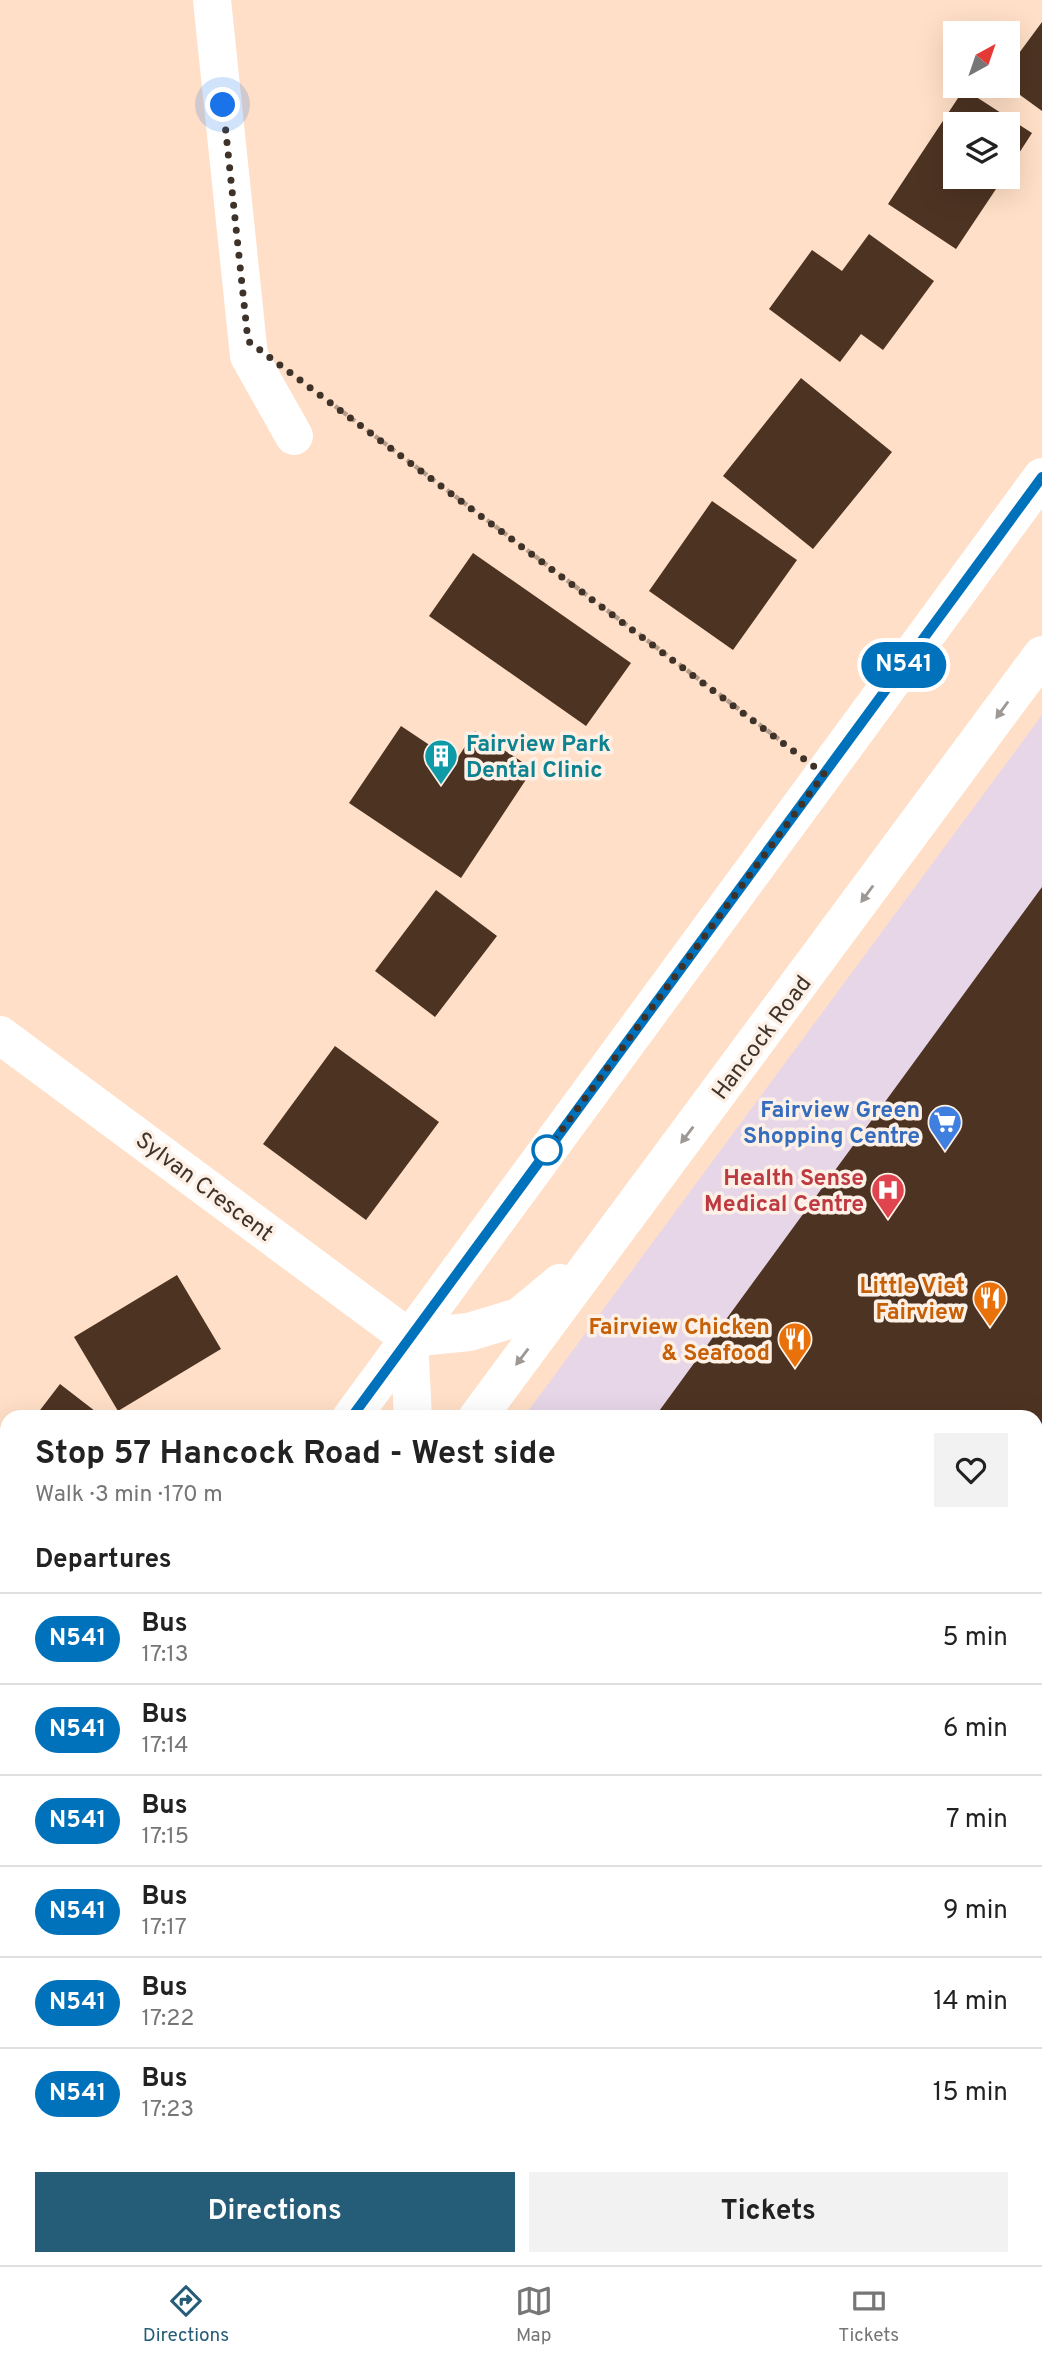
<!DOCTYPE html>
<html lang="en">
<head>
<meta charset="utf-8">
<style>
  :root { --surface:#fff; --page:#f2f2f2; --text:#222; --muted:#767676; --line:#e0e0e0; --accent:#255c77 }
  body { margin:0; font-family:Overpass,sans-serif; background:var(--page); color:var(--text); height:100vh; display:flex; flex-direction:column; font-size:26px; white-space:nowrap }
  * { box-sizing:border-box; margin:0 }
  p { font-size:23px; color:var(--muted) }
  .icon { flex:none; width:38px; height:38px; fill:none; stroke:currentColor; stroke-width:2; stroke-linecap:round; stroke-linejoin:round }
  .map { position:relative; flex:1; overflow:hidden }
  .side { position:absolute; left:0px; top:1410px; width:1043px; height:856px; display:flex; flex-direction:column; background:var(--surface); border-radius:21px 21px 0 0; box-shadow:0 7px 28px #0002 }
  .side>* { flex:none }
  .badge { padding:0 14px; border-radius:23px; font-size:24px; line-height:46px }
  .needle { width:46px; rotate:40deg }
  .fabs { position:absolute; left:943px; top:21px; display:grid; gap:14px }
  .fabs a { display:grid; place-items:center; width:77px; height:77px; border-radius:0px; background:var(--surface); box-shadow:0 7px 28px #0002; font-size:35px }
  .you { position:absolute; width:35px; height:35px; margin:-18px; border:5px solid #fff; border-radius:50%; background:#1a73e8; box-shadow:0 0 0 10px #1a73e833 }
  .map>.badge { position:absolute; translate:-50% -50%; box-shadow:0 0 0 4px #fff }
  h2 { padding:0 35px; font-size:26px; line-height:63px }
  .round { display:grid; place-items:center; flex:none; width:74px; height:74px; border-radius:0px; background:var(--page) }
  .overview { display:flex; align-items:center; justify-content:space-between; height:119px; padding:0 35px }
  h1 { font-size:33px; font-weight:700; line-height:52px }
  .action { display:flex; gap:14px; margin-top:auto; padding:14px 35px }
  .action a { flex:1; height:80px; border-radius:0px; background:var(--accent); color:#fff; font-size:28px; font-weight:700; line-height:80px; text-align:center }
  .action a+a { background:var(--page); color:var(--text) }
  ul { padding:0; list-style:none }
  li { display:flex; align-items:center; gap:21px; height:91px; padding:0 35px; border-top:2px solid var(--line) }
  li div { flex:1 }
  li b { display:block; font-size:26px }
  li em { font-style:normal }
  li .badge { min-width:77px; font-weight:700; text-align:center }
  .menu { display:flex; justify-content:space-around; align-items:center; height:98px; border-top:2px solid var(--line); background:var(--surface); font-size:19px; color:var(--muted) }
  .menu a { display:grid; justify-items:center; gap:4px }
  .menu .current { color:var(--accent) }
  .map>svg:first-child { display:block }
  .commercial { fill:#e6d6e8 }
  .building { fill:#4d3322 }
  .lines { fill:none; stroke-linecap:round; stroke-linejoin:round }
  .path { stroke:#b59d8b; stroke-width:4.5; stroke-dasharray:5 5; stroke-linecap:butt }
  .minor { stroke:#fff; stroke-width:38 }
  .major { stroke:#fff; stroke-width:38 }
  .oneway { fill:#9e9894 }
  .line-casing { stroke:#fff; stroke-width:16 }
  .line { stroke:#0072bc; stroke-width:10 }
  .walk { stroke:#3e3229; stroke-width:7; stroke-dasharray:0 12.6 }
  .stop-dot { fill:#fff; stroke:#0072bc; stroke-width:3.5 }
  .labels { text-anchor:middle; stroke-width:7; stroke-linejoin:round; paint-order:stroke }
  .culture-label { font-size:23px; font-weight:bold; fill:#0d838f; stroke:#fdf1e7; text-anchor:start }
  .street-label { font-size:23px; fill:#3e3229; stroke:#fdf1e7 }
  .shop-label { font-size:23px; font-weight:bold; fill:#366cbe; stroke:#fdf1e7; text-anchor:end }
  .health-label { font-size:23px; font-weight:bold; fill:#be3a42; stroke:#fdf1e7; text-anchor:end }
  .food-label { font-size:23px; font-weight:bold; fill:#c56008; stroke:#fdf1e7; text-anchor:end }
</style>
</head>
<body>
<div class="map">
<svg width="1042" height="2265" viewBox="0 0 1042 2265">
  <rect width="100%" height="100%" fill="#ffdfc7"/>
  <!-- commercial -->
  <path class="commercial" d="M 1042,715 L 1042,1870 L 1036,1876 L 1036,1418 L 523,1418 Z
    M 128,2259 L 660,2259 L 655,2265 L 137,2265 Z"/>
  <!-- building -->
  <path class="building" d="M 1042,22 L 1042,111 L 1008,86 L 1008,68 Z
    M 964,89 L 1032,133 L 1008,170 L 1008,124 L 956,124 L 956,177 L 1004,177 L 956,249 L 888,204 Z
    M 869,234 L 934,281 L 883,350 L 861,334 L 840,362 L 769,309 L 812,250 L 842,271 Z
    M 801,378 L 892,452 L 813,549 L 723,476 Z
    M 712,501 L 797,560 L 733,650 L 649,591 Z
    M 473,553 L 631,663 L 586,726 L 429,616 Z
    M 401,726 L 455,762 L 475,731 L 533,769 L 461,878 L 349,803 Z
    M 1042,887 L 1042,1769 L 1036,1774 L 1036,1418 L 654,1418 Z
    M 436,890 L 497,936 L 435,1017 L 375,971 Z
    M 335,1046 L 439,1122 L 366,1220 L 263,1144 Z
    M 177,1275 L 221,1349 L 118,1411 L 74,1337 Z
    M 60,1384 L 104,1418 L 34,1418 Z
    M 0,1558 L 7,1563 L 7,1598 L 0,1608 Z
    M 1042,2175 L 1042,2238 L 1036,2233 L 1036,2184 Z
    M 911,2259 L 996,2259 L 1005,2265 L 907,2265 Z"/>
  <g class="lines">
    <!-- path -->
    <path class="path" d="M 335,406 L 784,743"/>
    <!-- minor -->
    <path class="minor" d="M 212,0 L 249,356 L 294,436
      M 0,1035 L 409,1338
      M 1036,1919 L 1042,1913
      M 0,2199 L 7,2203
      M 88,2259 L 96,2265
      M 184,2265 L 188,2259
      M 696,2265 L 701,2259"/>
    <!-- major -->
    <path class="major" d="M 409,1338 L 469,1332 L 519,1317 L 560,1283
      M 409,1338 L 413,1418
      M 351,1418 L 1042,477
      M 477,1418 L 1042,655
      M 0,1893 L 7,1884
      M 0,2064 L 7,2054"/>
  </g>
  <!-- one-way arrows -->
  <defs><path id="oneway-solid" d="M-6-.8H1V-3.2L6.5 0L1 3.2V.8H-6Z" transform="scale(1.75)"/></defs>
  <g class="oneway">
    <use href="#oneway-solid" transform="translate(1002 710) rotate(126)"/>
    <use href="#oneway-solid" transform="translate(867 894) rotate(126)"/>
    <use href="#oneway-solid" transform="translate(687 1135) rotate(127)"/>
    <use href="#oneway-solid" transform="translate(522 1357) rotate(127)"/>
  </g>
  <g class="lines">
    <!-- line casing -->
    <g class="line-casing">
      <path id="line" d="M 351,1418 L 1042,477"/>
    </g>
    <!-- line -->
    <use href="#line" class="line"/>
    <!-- walk -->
    <path class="walk" d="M 223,105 L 248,341 L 824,774 L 547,1150"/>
  </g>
  <!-- icons -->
  <defs>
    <g id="building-pin" transform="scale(1.75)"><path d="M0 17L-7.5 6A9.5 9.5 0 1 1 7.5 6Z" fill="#0f9aa8" stroke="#fdf1e7"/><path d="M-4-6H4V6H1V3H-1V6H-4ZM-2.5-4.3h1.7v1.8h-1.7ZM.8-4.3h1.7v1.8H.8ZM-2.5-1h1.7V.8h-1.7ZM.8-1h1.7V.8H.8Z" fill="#fff"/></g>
    <g id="supermarket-pin" transform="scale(1.75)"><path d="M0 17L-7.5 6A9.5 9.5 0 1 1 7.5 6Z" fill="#3f7fe0" stroke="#fdf1e7"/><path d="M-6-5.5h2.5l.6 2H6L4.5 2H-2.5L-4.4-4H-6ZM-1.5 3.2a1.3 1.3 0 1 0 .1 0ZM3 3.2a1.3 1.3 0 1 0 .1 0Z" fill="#fff"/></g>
    <g id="hospital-pin" transform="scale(1.75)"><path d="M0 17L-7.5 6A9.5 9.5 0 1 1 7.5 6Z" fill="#e0444e" stroke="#fdf1e7"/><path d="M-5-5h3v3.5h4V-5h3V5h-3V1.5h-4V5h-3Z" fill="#fff"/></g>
    <g id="restaurant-pin" transform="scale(1.75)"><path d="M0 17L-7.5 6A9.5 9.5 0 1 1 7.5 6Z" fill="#e8710a" stroke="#fdf1e7"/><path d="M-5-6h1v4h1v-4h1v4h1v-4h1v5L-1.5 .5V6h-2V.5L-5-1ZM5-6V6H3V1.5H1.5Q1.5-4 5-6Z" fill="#fff"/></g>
  </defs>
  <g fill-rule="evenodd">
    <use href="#building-pin" x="441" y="756"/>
    <use href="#supermarket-pin" x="945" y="1122"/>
    <use href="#hospital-pin" x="888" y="1190"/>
    <use href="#restaurant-pin" x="990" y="1298"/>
    <use href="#restaurant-pin" x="795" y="1339"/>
  </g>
  <!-- markers -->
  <circle class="stop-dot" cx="547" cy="1150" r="14"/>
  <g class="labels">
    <!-- culture labels -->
    <g class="culture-label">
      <text x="466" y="751">Fairview Park<tspan x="466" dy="26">Dental Clinic</tspan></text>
    </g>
    <!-- street labels -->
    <g class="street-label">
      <text transform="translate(761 1037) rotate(-53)" y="8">Hancock Road</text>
      <text transform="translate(205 1186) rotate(37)" y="8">Sylvan Crescent</text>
    </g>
    <!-- shop labels -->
    <g class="shop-label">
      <text x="920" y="1117">Fairview Green<tspan x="920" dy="26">Shopping Centre</tspan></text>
    </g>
    <!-- health labels -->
    <g class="health-label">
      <text x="864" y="1185">Health Sense<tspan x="864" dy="26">Medical Centre</tspan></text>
    </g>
    <!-- food labels -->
    <g class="food-label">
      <text x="965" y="1293">Little Viet<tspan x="965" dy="26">Fairview</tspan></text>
      <text x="770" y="1334">Fairview Chicken<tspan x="770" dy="26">&amp; Seafood</tspan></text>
    </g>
  </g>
</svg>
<div class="fabs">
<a><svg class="needle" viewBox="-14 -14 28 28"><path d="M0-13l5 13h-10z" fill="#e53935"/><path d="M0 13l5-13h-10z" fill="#767676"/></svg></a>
<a><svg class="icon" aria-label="layers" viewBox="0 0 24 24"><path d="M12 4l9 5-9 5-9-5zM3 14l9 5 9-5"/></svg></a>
</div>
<div class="you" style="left:223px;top:105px"></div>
<b class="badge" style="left:904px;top:665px;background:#0072bc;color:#fff">N541</b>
<section class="side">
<div class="overview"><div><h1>Stop 57 Hancock Road - West side</h1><p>Walk · 3 min · 170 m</p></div><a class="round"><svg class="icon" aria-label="heart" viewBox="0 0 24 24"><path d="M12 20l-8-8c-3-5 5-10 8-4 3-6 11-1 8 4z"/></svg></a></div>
<h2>Departures</h2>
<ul>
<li><span class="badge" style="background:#0072bc;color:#fff">N541</span><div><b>Bus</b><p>17:13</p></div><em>5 min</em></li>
<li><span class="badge" style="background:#0072bc;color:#fff">N541</span><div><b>Bus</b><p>17:14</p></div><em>6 min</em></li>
<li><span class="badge" style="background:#0072bc;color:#fff">N541</span><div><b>Bus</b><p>17:15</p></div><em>7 min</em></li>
<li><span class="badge" style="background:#0072bc;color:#fff">N541</span><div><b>Bus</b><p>17:17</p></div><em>9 min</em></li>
<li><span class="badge" style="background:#0072bc;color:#fff">N541</span><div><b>Bus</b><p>17:22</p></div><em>14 min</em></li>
<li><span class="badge" style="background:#0072bc;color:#fff">N541</span><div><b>Bus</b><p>17:23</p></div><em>15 min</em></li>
</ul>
<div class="action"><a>Directions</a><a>Tickets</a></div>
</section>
</div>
<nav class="menu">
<a class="current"><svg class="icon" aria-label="directions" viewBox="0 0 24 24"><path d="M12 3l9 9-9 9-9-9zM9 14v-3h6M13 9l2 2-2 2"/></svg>Directions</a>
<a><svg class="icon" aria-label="map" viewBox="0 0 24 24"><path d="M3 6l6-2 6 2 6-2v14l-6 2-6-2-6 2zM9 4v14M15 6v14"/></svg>Map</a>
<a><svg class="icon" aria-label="tickets" viewBox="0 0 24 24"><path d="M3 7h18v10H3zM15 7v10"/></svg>Tickets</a>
</nav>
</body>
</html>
